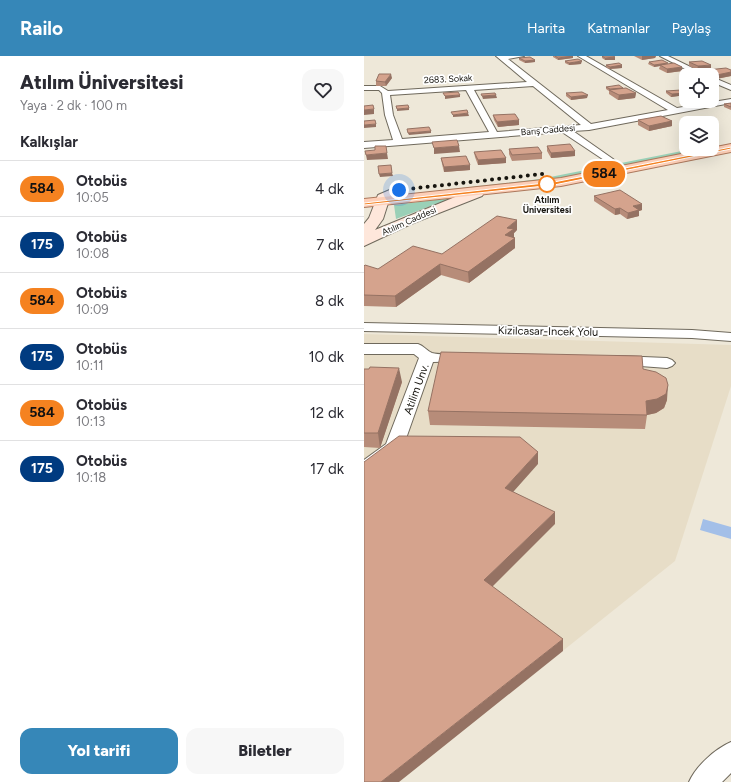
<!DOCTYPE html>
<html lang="tr">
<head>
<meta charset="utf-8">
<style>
  :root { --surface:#fff; --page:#f7f7f7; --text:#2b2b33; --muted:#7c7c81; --line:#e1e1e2; --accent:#3687b8 }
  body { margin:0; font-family:Figtree,sans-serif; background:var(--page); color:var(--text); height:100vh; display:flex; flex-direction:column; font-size:15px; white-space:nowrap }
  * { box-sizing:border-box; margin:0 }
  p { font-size:13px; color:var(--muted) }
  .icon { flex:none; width:22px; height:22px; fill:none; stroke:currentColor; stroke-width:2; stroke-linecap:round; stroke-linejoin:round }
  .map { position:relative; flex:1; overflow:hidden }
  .sheet { display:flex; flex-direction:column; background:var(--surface); width:364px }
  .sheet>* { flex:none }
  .badge { padding:0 8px; border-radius:13px; font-size:14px; line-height:26px }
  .tools { position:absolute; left:315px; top:12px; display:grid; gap:8px }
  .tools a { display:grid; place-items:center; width:40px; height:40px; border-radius:8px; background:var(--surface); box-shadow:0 4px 16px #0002; font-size:20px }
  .you { position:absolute; width:20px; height:20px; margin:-10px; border:3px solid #fff; border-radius:50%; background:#1a73e8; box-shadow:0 0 0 6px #1a73e833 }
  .map>.badge { position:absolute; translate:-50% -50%; box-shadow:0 0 0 2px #fff }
  h2 { padding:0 20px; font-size:15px; line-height:36px }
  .round { display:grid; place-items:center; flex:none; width:42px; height:42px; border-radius:12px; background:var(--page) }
  .headline { display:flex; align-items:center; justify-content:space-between; height:68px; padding:0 20px }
  h1 { font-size:19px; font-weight:800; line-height:30px }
  .button { display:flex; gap:8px; margin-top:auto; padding:8px 20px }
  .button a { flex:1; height:46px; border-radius:12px; background:var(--accent); color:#fff; font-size:16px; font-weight:800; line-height:46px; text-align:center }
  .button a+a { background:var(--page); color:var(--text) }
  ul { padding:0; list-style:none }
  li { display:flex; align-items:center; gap:12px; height:56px; padding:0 20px; border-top:1px solid var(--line) }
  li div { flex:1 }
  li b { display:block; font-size:15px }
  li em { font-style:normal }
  li .badge { min-width:44px; font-weight:700; text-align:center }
  header { display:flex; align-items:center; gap:24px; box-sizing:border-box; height:56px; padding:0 20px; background:var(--accent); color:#fff }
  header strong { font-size:19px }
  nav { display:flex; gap:22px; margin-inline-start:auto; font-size:14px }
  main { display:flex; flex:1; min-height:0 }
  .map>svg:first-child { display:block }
  .built { fill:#e7ddc7 }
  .green { fill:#9ad0b7 }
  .water { fill:#a3bfe8 }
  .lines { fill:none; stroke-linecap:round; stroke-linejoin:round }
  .street-casing { stroke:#6f695c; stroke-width:2 }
  .secondary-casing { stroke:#6f695c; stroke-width:2 }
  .primary-casing { stroke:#ac785c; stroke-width:2 }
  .street { fill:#fff; fill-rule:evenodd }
  .secondary { fill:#fee7db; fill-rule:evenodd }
  .primary { fill:#fdceb6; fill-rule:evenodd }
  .wall { fill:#b78c79 }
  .shaded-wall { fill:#957263 }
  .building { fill:#d5a38d; stroke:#957263 }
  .line { fill:#f58220; stroke:#fff }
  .walk { stroke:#17150f; stroke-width:4; stroke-dasharray:0 7.2 }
  .stop-dot { fill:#fff; stroke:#f58220; stroke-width:2 }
  .labels { text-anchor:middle; stroke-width:3.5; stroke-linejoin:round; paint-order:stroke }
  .far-street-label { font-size:9px; fill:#17150f; stroke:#fff }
  .far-stop-label { font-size:9px; font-weight:bold; fill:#17150f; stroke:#fff }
  .street-label { font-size:11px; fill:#17150f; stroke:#fff }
</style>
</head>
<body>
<header>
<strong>Railo</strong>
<nav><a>Harita</a><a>Katmanlar</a><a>Paylaş</a></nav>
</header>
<main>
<section class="sheet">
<div class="headline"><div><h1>Atılım Üniversitesi</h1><p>Yaya · 2 dk · 100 m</p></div><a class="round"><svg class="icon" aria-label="heart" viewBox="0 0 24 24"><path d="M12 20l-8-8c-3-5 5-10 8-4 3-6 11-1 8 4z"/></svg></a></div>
<h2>Kalkışlar</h2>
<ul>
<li><span class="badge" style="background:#f58220;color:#111">584</span><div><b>Otobüs</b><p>10:05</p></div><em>4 dk</em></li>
<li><span class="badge" style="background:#003b80;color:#fff">175</span><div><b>Otobüs</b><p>10:08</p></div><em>7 dk</em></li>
<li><span class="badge" style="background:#f58220;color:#111">584</span><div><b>Otobüs</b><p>10:09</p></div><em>8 dk</em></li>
<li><span class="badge" style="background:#003b80;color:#fff">175</span><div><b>Otobüs</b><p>10:11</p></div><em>10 dk</em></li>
<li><span class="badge" style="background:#f58220;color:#111">584</span><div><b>Otobüs</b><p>10:13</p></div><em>12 dk</em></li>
<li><span class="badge" style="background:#003b80;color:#fff">175</span><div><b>Otobüs</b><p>10:18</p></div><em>17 dk</em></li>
</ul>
<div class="button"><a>Yol tarifi</a><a>Biletler</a></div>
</section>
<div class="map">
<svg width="367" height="726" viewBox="0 0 367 726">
  <rect width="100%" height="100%" fill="#eee8d9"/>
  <!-- built -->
  <path class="built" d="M 0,278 L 367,289 L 367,330 L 311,505 L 35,726 L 0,726 Z"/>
  <!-- green -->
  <path class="green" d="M 328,93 L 344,93 L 216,120 L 172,126 L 63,136 L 176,123 Z
    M 88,142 L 32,163 L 30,149 Z"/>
  <!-- water -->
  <path class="water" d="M 339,463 L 367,471 L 367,483 L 336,474 Z"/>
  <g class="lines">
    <!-- street casing -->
    <g class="street-casing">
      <path id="street" d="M 132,0 L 160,0 L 144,3 L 227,68 L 304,54 L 214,0 L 222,0 L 313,52 L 367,43 L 367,47 L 225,74 L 209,75 L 249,103 L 251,105 L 249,107 L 246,108 L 198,76 L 0,92 L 0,86 L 29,84 L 21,59 L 18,37 L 15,34 L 0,34 L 0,30 L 16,30 L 24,35 L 163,26 ZM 169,30 L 217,69 L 133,76 L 110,34 ZM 102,34 L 125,76 L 38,83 L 29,59 L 26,39 Z
        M 296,0 L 304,0 L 343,19 L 333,19 Z
        M 348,21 L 367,29 L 367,34 L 348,26 Z
        M 0,267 L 328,274 L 367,277 L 367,285 L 328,282 L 0,275 Z
        M 0,288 L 54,288 C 60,290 63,295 68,297 C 79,300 93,296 104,299 L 107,302 L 104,305 L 69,306 L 39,391 L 36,395 L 7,417 L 0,419 L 0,404 L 22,388 L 55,302 L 50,298 L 0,298 Z
        M 255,300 L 303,302 L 308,304 L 311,307 L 308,310 L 303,312 L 250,308 L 247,305 L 250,302 Z
        M 367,686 L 367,717 L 358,726 L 325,726 C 332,710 351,693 367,686 Z"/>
    </g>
    <!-- secondary casing -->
    <g class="secondary-casing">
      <path id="secondary" d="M 35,130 L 40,131 L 42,134 L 40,137 L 25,144 L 19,163 L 11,174 L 108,134 L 118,134 L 120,137 L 118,140 L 47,168 L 0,190 L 0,168 L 5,162 L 14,139 Z"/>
    </g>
    <!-- primary casing -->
    <g class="primary-casing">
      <path id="primary" d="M 367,88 L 367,96 L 197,130 L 0,151 L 0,143 L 197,122 Z"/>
    </g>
    <!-- street -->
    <use href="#street" class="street"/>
    <!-- secondary -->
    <use href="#secondary" class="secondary"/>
    <!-- primary -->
    <use href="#primary" class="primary"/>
  </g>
  <!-- wall -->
  <path class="wall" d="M 189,0 L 208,0 L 209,2 L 194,4 L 189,1 Z
    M 238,0 L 251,1 L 251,4 L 241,4 L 238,2 Z
    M 270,0 L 292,0 L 291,2 L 278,4 Z
    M 155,2 L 171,4 L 171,6 L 161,7 L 155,4 Z
    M 201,5 L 217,8 L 205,9 L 201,7 Z
    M 285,6 L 304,8 L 318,15 L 303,17 L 295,13 L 296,10 L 290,11 L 284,8 Z
    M 325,6 L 347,13 L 333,14 L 325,10 Z
    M 242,9 L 258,9 L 258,12 L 245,13 L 242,11 Z
    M 343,14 L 367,14 L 367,20 L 352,23 L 348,21 L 348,19 L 343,18 Z
    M 28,22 L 22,30 L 12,30 L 12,25 Z
    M 242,31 L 259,32 L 272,37 L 271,42 L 254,44 L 245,38 L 245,35 L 242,33 Z
    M 302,35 L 322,39 L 307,41 L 302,37 Z
    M 202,37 L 223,42 L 207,44 L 202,40 Z
    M 367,47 L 367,54 L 360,51 L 360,48 Z
    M 129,59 L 155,69 L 134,71 L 130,64 Z
    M 274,64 L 308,65 L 308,70 L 285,75 L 274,69 Z
    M 183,90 L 211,95 L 211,100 L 187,102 L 183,95 Z
    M 145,93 L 178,97 L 178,103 L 148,105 L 145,98 Z
    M 110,96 L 142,102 L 142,107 L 114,109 L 111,101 Z
    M 77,102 L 106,114 L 80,116 L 78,108 Z
    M 230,140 L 278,154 L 275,155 L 275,160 L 263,163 L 256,158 L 251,159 L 230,145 Z
    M 153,174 L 150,177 L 150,181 L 151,182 L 151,192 L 105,227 L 77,219 L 32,251 L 0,250 L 0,210 L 14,213 L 78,198 Z
    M 0,311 L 0,313 L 38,326 L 16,392 L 0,391 Z
    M 279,313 L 303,344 L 300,352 L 292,357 L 283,359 L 281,373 L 66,369 L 64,355 Z"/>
  <!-- shaded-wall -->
  <path class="shaded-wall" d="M 209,0 L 209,2 L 194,4 L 194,2 Z
    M 278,0 L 292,0 L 291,2 L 278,4 Z
    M 251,1 L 251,4 L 241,4 L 241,2 Z
    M 171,4 L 171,6 L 161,7 L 161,5 Z
    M 218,5 L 217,8 L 205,9 L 205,7 Z
    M 304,7 L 298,10 L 296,9 L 296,10 L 290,11 L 290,9 Z
    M 258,9 L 258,12 L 245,13 L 246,11 Z
    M 347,9 L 347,13 L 333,14 L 334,10 Z
    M 318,11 L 318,15 L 303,17 L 303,13 Z
    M 367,16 L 367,20 L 352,23 L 353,19 Z
    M 27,18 L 28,22 L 22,30 L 21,26 Z
    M 272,37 L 271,42 L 254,44 L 255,39 Z
    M 322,37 L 322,39 L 307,41 L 308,38 Z
    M 96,39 L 96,41 L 81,43 L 81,40 Z
    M 132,39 L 133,42 L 119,43 L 118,40 Z
    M 224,39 L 223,42 L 207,44 L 207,41 Z
    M 45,52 L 45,54 L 33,55 L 33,53 Z
    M 10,53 L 10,58 L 0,59 L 0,54 Z
    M 104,57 L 105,60 L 89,61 L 89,59 Z
    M 155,64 L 155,69 L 134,71 L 133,66 Z
    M 308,65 L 308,70 L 285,75 L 285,70 Z
    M 12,68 L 12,71 L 0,72 L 0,69 Z
    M 67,75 L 67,77 L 45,79 L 44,77 Z
    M 95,90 L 96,96 L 70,98 L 70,92 Z
    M 211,95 L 211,100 L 187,102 L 187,97 Z
    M 23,97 L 24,103 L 3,104 L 2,99 Z
    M 142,102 L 142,107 L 114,109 L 114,104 Z
    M 106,109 L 106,114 L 80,116 L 80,111 Z
    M 28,117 L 29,120 L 16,121 L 15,118 Z
    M 278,148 L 278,154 L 275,155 L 275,160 L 263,163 L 264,157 L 269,150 Z
    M 256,152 L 256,158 L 251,159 L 251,153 Z
    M 153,164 L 153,174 L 150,177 L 150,182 L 151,182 L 151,192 L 105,227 L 104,216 L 141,179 L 143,172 Z
    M 76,208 L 77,219 L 32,251 L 31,240 Z
    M 35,312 L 38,326 L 16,392 L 14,377 Z
    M 304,329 L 303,344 L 300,352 L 292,357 L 283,359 L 282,345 Z
    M 174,396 L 174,408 L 142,444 L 141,432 Z
    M 191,456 L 191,468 L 122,537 L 120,524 Z
    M 199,583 L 199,595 L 35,726 L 17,726 Z"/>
  <!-- building -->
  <path class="building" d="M 191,0 L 209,0 L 194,2 Z
    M 238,0 L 249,0 L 251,1 L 241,2 Z
    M 166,1 L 171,4 L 161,5 L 155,2 Z
    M 214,3 L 218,5 L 205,7 L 201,5 Z
    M 298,4 L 304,7 L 290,9 L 285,6 Z
    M 338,5 L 347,9 L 334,10 L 325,6 Z
    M 255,7 L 258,9 L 246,11 L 242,9 Z
    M 310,7 L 318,11 L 303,13 L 296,9 Z
    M 362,12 L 367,14 L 367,16 L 353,19 L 343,14 Z
    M 15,18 L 27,18 L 21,26 L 12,25 Z
    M 255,29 L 259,32 L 246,33 L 242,31 Z
    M 262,32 L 272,37 L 255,39 L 245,34 Z
    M 317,34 L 322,37 L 308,38 L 302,35 Z
    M 94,36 L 96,39 L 81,40 L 79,37 Z
    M 218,36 L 224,39 L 207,41 L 202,37 Z
    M 131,37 L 132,39 L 118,40 L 117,38 Z
    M 367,47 L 367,51 L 360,48 Z
    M 9,49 L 10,53 L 0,54 L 0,50 Z
    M 44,49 L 45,52 L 33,53 L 32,50 Z
    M 103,54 L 104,57 L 89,59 L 87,56 Z
    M 151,58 L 155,64 L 133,66 L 129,59 Z
    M 297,60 L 308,65 L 285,70 L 274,64 Z
    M 11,64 L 12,68 L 0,69 L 0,65 Z
    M 65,71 L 67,75 L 44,77 L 43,73 Z
    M 93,84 L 95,90 L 70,92 L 68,86 Z
    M 206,88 L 211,95 L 187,97 L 183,90 Z
    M 11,90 L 22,90 L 23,97 L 2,99 L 1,95 L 11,94 Z
    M 174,91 L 178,97 L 148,99 L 145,93 Z
    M 137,94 L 142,102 L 114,104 L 110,96 Z
    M 102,100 L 106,109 L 80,111 L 77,102 Z
    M 27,109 L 28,117 L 15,118 L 14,110 Z
    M 256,134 L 278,148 L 269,150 L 275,154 L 264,157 L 256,152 L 251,153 L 230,140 Z
    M 133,160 L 153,164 L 143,172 L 150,173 L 141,179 L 151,182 L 104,216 L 76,208 L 31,240 L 0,239 L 0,210 L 1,209 L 14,213 L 49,190 L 78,198 Z
    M 77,296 L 278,300 L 279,313 L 292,316 L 302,322 L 304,329 L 302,338 L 293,343 L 282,345 L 283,359 L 64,355 Z
    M 6,311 L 35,312 L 14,377 L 0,377 L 0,313 L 5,313 Z
    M 35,380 L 156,381 L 174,396 L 141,432 L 191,456 L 120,524 L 199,583 L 17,726 L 0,726 L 0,406 Z"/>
  <!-- line -->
  <path class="line" d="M 367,91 L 367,93 L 190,129 L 0,149 L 0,147 L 190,126 Z"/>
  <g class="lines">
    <!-- walk -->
    <path class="walk" d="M 35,134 L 178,118 L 183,128"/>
  </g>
  <!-- markers -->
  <circle class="stop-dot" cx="183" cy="128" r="8"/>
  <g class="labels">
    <!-- far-street labels -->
    <g class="far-street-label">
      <text transform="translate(84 23) rotate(-3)" y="3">2683. Sokak</text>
      <text transform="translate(184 74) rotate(-5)" y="3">Barış Caddesi</text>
      <text transform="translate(45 165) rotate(-24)" y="3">Atılım Caddesi</text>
    </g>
    <!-- far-stop labels -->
    <g class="far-stop-label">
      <text x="183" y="147">Atılım<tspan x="183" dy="10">Üniversitesi</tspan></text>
    </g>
    <!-- street labels -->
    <g class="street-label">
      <text transform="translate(184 275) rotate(1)" y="4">Kizilcasar-Incek Yolu</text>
      <text transform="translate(52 333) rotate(-70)" y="4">Atilim Unv.</text>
    </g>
  </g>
</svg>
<div class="tools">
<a><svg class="icon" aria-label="locate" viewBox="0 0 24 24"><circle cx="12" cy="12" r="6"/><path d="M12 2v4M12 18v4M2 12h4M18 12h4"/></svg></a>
<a><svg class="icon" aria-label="layers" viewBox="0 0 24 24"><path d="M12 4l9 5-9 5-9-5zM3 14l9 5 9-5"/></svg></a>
</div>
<div class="you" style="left:35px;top:134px"></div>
<b class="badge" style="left:240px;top:118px;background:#f58220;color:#111">584</b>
</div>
</main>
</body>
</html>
